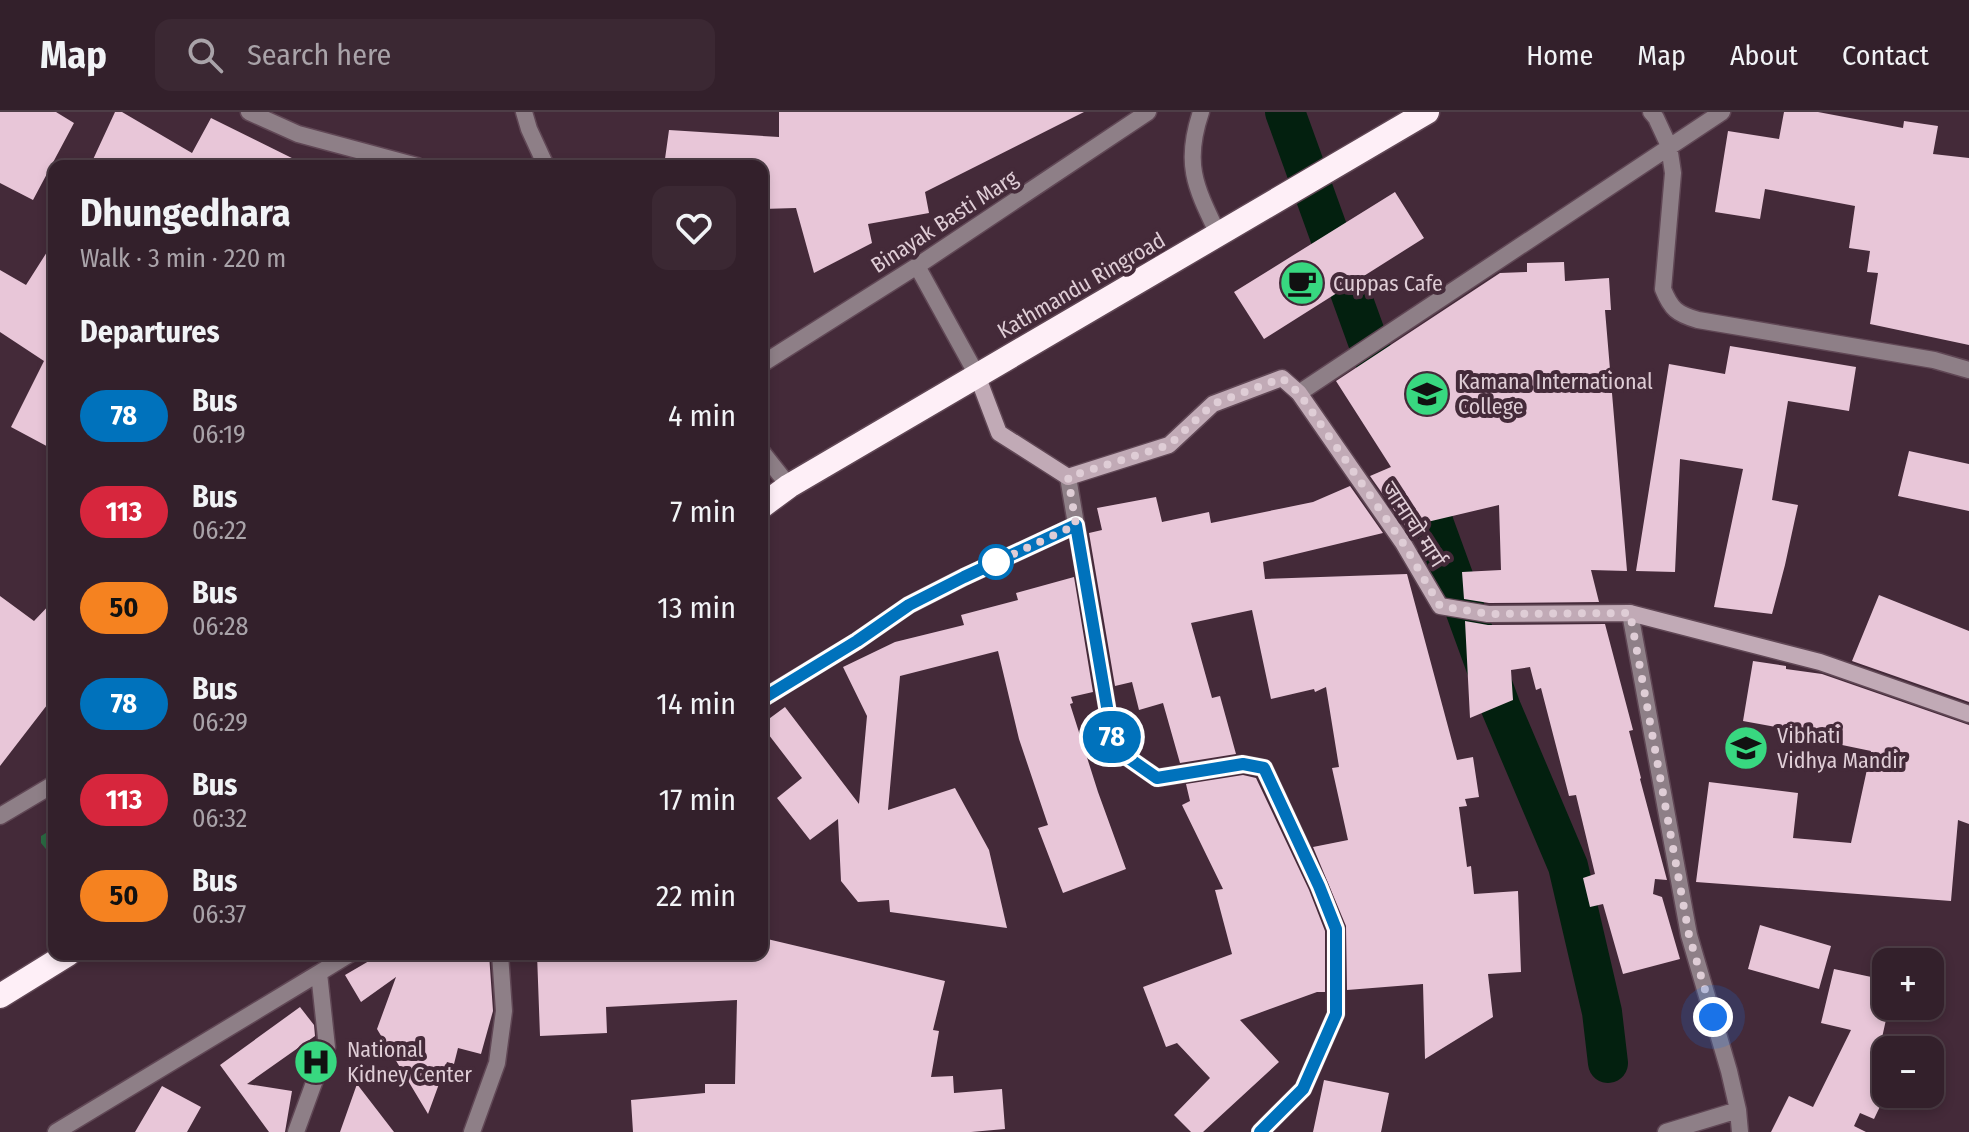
<!DOCTYPE html>
<html lang="en">
<head>
<meta charset="utf-8">
<style>
  :root { --surface:#33202b; --page:#3b2833; --text:#f1f3f6; --muted:#a9a3a9; --line:#4e3e47 }
  body { margin:0; font-family:"Fira Sans Condensed","Noto Sans Devanagari",sans-serif; background:var(--page); color:var(--text); height:100vh; display:flex; flex-direction:column; font-size:30px; white-space:nowrap }
  * { box-sizing:border-box; margin:0 }
  p { font-size:26px; color:var(--muted) }
  .icon { flex:none; width:44px; height:44px; fill:none; stroke:currentColor; stroke-width:2; stroke-linecap:round; stroke-linejoin:round }
  .map { position:relative; flex:1; overflow:hidden }
  .panel { position:absolute; left:48px; top:48px; width:720px; height:800px; display:flex; flex-direction:column; background:var(--surface); border-radius:16px; box-shadow:0 4px 12px #0003,0 0 0 2px var(--line) }
  .panel>* { flex:none }
  .badge { padding:0 16px; border-radius:26px; font-size:28px; line-height:52px }
  .fabs { position:absolute; left:1872px; top:836px; display:grid; gap:16px }
  .fabs a { display:grid; place-items:center; width:72px; height:72px; border-radius:16px; background:var(--surface); box-shadow:0 4px 12px #0003,0 0 0 2px var(--line); font-size:40px }
  .you { position:absolute; width:40px; height:40px; margin:-20px; border:6px solid #fff; border-radius:50%; background:#1a73e8; box-shadow:0 0 0 12px #1a73e833 }
  .map>.badge { position:absolute; translate:-50% -50%; box-shadow:0 0 0 4px #fff }
  h2 { padding:0 32px; font-size:30px; line-height:72px }
  .round { display:grid; place-items:center; flex:none; width:84px; height:84px; border-radius:16px; background:var(--page) }
  .headline { display:flex; align-items:center; justify-content:space-between; height:136px; padding:0 32px }
  h1 { font-size:38px; font-weight:700; line-height:60px }
  ul { padding:0; list-style:none }
  li { display:flex; align-items:center; gap:24px; height:96px; padding:0 32px }
  li div { flex:1 }
  li b { display:block; font-size:30px }
  li em { font-style:normal }
  li .badge { min-width:88px; font-weight:700; text-align:center }
  header { display:flex; align-items:center; gap:48px; box-sizing:border-box; height:112px; padding:0 40px; background:var(--surface); border-bottom:2px solid var(--line) }
  header strong { font-size:38px }
  nav { display:flex; gap:44px; margin-inline-start:auto; font-size:28px }
  .search { width:560px; height:72px; background:var(--page); display:flex; align-items:center; gap:20px; box-sizing:border-box; padding:0 28px; border-radius:16px; color:var(--muted); font-size:30px }
  .map>svg:first-child { display:block }
  .green { fill:#2a6942 }
  .lines { fill:none; stroke-linecap:round; stroke-linejoin:round }
  .canal { stroke:#03200f; stroke-width:40 }
  .building { fill:#e8c6d8 }
  .street-casing { stroke:#604755; stroke-width:19 }
  .secondary-casing { stroke:#604755; stroke-width:19 }
  .highway-casing { stroke:#604755; stroke-width:27 }
  .street { stroke:#8e7f87; stroke-width:16 }
  .secondary { stroke:#c1aab6; stroke-width:16 }
  .highway { stroke:#feeff7; stroke-width:24 }
  .line-casing { stroke:#fff; stroke-width:18 }
  .line { stroke:#0072bc; stroke-width:12 }
  .walk { stroke:#dfcdd6; stroke-width:8; stroke-dasharray:0 14.4 }
  .stop-dot { fill:#fff; stroke:#0072bc; stroke-width:4 }
  .labels { text-anchor:middle; stroke-width:8; stroke-linejoin:round; paint-order:stroke }
  .street-label { font-size:22px; fill:#dfcdd6; stroke:#442a39 }
  .poi-label { font-size:22px; fill:#dfcdd6; stroke:#442a39; text-anchor:start }
</style>
</head>
<body>
<header>
<strong>Map</strong>
<div class="search"><svg class="icon" aria-label="search" viewBox="0 0 24 24"><circle cx="10" cy="10" r="6"/><path d="M15 15l6 6"/></svg>Search here</div>
<nav><a>Home</a><a>Map</a><a>About</a><a>Contact</a></nav>
</header>
<div class="map">
<svg width="1969" height="1020" viewBox="0 0 1969 1020">
  <rect width="100%" height="100%" fill="#442a39"/>
  <!-- green -->
  <path class="green" d="M 54,716 L 54,747 L 41,731 L 41,724 Z"/>
  <g class="lines">
    <!-- canal -->
    <path class="canal" d="M 1285,0 L 1392,296
      M 1415,360 L 1501,596 L 1568,754 L 1602,900 L 1608,951"/>
  </g>
  <!-- building -->
  <path class="building" d="M 0,0 L 56,0 L 74,11 L 33,88 L 0,71 Z
    M 115,0 L 122,0 L 192,41 L 211,6 L 308,54 L 90,54 Z
    M 779,0 L 1084,0 L 925,80 L 929,101 L 868,112 L 872,131 L 814,161 L 796,96 L 762,97 L 762,54 L 664,54 L 669,18 L 779,25 Z
    M 1784,0 L 1818,0 L 1903,16 L 1904,9 L 1938,14 L 1933,42 L 1969,46 L 1969,233 L 1870,212 L 1878,161 L 1867,160 L 1870,139 L 1849,136 L 1855,94 L 1765,77 L 1760,107 L 1715,100 L 1728,19 L 1779,27 Z
    M 1395,80 L 1424,126 L 1264,227 L 1234,180 Z
    M 54,129 L 54,338 L 11,315 L 44,249 L 0,220 L 0,158 L 26,173 Z
    M 1564,150 L 1565,169 L 1609,166 L 1611,198 L 1605,198 L 1627,459 L 1591,458 L 1599,490 L 1489,491 L 1464,487 L 1462,460 L 1501,458 L 1499,393 L 1406,415 L 1370,364 L 1391,355 L 1336,269 L 1500,161 L 1527,160 L 1527,151 Z
    M 1730,234 L 1856,255 L 1849,299 L 1788,289 L 1772,388 L 1798,393 L 1785,453 L 1772,502 L 1714,495 L 1743,357 L 1680,347 L 1675,460 L 1636,459 L 1669,252 L 1725,262 Z
    M 1909,339 L 1969,352 L 1969,399 L 1898,384 Z
    M 1350,374 L 1383,421 L 1263,450 L 1265,467 L 1407,462 L 1457,648 L 1473,645 L 1479,685 L 1465,687 L 1467,694 L 1459,695 L 1467,755 L 1471,754 L 1474,782 L 1518,779 L 1521,860 L 1488,862 L 1493,905 L 1425,947 L 1423,872 L 1347,878 L 1346,814 L 1313,735 L 1348,728 L 1332,656 L 1339,655 L 1326,575 L 1315,580 L 1314,577 L 1271,587 L 1252,498 L 1191,511 L 1212,586 L 1220,584 L 1236,642 L 1180,651 L 1163,591 L 1139,598 L 1132,570 L 1115,574 L 1089,421 L 1102,418 L 1097,396 L 1156,385 L 1162,410 L 1209,400 L 1211,411 L 1313,390 Z
    M 1074,465 L 1093,580 L 1071,585 L 1073,591 L 1070,592 L 1098,680 L 1126,757 L 1063,781 L 1038,716 L 1048,713 L 1019,627 L 998,539 L 900,564 L 888,698 L 955,676 L 989,738 L 1007,816 L 890,800 L 889,788 L 858,790 L 841,769 L 838,707 L 810,728 L 777,686 L 802,666 L 762,614 L 762,612 L 785,595 L 859,692 L 867,604 L 843,555 L 895,530 L 964,513 L 961,503 L 1018,488 L 1016,481 Z
    M 1879,483 L 1969,519 L 1969,590 L 1852,549 Z
    M 0,484 L 34,509 L 54,488 L 54,584 L 0,654 Z
    M 1465,509 L 1488,513 L 1605,512 L 1633,618 L 1629,619 L 1641,666 L 1640,667 L 1667,768 L 1655,767 L 1653,782 L 1662,785 L 1680,847 L 1623,862 L 1603,792 L 1590,795 L 1583,766 L 1595,762 L 1576,683 L 1569,684 L 1541,576 L 1536,578 L 1530,555 L 1511,558 L 1513,588 L 1470,606 Z
    M 1753,549 L 1786,554 L 1786,557 L 1822,562 L 1969,613 L 1969,712 L 1958,708 L 1951,789 L 1696,770 L 1709,670 L 1798,681 L 1793,726 L 1851,731 L 1871,639 L 1818,628 L 1819,623 L 1743,609 Z
    M 1243,663 L 1256,666 L 1309,778 L 1325,819 L 1325,880 L 1317,880 L 1240,908 L 1279,950 L 1203,1020 L 1191,1020 L 1174,1003 L 1210,966 L 1177,931 L 1166,935 L 1143,875 L 1232,842 L 1215,778 L 1223,777 L 1182,693 L 1190,689 L 1186,672 Z
    M 1760,813 L 1831,834 L 1819,877 L 1748,857 Z
    M 763,826 L 945,869 L 933,918 L 939,919 L 931,965 L 953,964 L 954,981 L 1002,977 L 1005,1017 L 971,1020 L 633,1020 L 631,988 L 705,981 L 705,972 L 735,972 L 737,888 L 606,895 L 607,921 L 540,924 L 537,842 L 763,842 Z
    M 1889,839 L 1901,844 L 1899,850 L 1886,850 L 1886,894 L 1889,894 L 1876,953 L 1886,958 L 1886,982 L 1874,1007 L 1860,1001 L 1854,1014 L 1866,1020 L 1771,1020 L 1789,984 L 1813,995 L 1851,918 L 1821,911 L 1834,857 L 1876,866 Z
    M 381,842 L 489,842 L 493,899 L 481,942 L 458,936 L 454,952 L 447,950 L 428,1002 L 377,917 L 396,865 L 361,890 L 345,863 Z
    M 300,895 L 314,913 L 315,924 L 247,972 L 292,979 L 285,1020 L 269,1020 L 220,953 Z
    M 1324,968 L 1389,981 L 1381,1020 L 1313,1020 Z
    M 357,972 L 394,1020 L 340,1020 Z
    M 162,974 L 201,995 L 187,1020 L 135,1020 Z"/>
  <g class="lines">
    <!-- street casing -->
    <g class="street-casing">
      <path id="street" d="M 249,0 L 298,22 L 417,54
        M 524,0 L 529,17 L 546,54
        M 1201,0 C 1183,53 1196,76 1219,124
        M 1651,0 L 1656,6 L 1669,34 L 1673,61 L 1663,177 C 1671,197 1677,202 1698,208 L 1934,248 L 1969,258
        M 917,154 L 977,263
        M 762,252 L 917,154 L 1148,0
        M 1299,281 L 1722,0
        M 762,340 L 789,374
        M 1068,365 L 1114,636 L 1157,666 L 1243,652 L 1264,656 L 1319,774 L 1336,817 L 1336,902 L 1303,977 L 1260,1020
        M 1630,501 L 1689,823 L 1729,959 L 1738,998 L 1740,1020
        M 762,587 L 857,529 L 909,493 L 964,465 L 1076,413
        M 0,704 L 54,672
        M 56,1020 L 319,861
        M 296,1020 L 327,935 L 319,861 L 350,842
        M 472,1020 L 497,951 L 504,899 L 500,842
        M 1666,1020 L 1738,998"/>
    </g>
    <!-- secondary casing -->
    <g class="secondary-casing">
      <path id="secondary" d="M 977,263 L 999,321 L 1068,365 L 1169,333 L 1213,292 L 1282,266 L 1299,281 L 1403,431 L 1440,494 L 1488,502 L 1630,501 L 1820,550 L 1969,602"/>
    </g>
    <!-- highway casing -->
    <g class="highway-casing">
      <path id="highway" d="M 762,394 L 789,374 C 1001,248 1215,126 1427,0
        M 0,884 L 68,842"/>
    </g>
    <!-- street -->
    <use href="#street" class="street"/>
    <!-- secondary -->
    <use href="#secondary" class="secondary"/>
    <!-- highway -->
    <use href="#highway" class="highway"/>
  </g>
  <g class="lines">
    <!-- line casing -->
    <g class="line-casing">
      <path id="line" d="M 762,587 L 857,529 L 909,493 L 964,465 L 1076,413 L 1114,636 L 1157,666 L 1243,652 L 1264,656 L 1319,774 L 1336,817 L 1336,902 L 1303,977 L 1260,1020"/>
    </g>
    <!-- line -->
    <use href="#line" class="line"/>
    <!-- walk -->
    <path class="walk" d="M 996,450 L 992,452 L 1076,413 L 1068,365 L 1169,333 L 1213,292 L 1282,266 L 1299,281 L 1403,431 L 1440,494 L 1488,502 L 1630,501 L 1689,823 L 1713,905"/>
  </g>
  <!-- icons -->
  <defs>
    <g id="cafe-disc" transform="scale(2.3)"><circle r="9.5" fill="#38d880" stroke="#442a39"/><path d="M-5.5-4.5H6V0H3Q3 3.5 0 3.5H-2.5Q-5.5 3.5-5.5 0ZM3-3.2v2h1.7v-2ZM-6 4.5H4V6H-6Z" fill="#111"/></g>
    <g id="university-disc" transform="scale(2.3)"><circle r="9.5" fill="#38d880" stroke="#442a39"/><path d="M0-5L7-2L0 1L-7-2ZM-4 1L0 2.5L4 1V4Q0 6-4 4Z" fill="#111"/></g>
    <g id="school-disc" transform="scale(2.3)"><circle r="9.5" fill="#38d880" stroke="#442a39"/><path d="M0-5L7-2L0 1L-7-2ZM-4 1L0 2.5L4 1V4Q0 6-4 4Z" fill="#111"/></g>
    <g id="hospital-disc" transform="scale(2.3)"><circle r="9.5" fill="#38d880" stroke="#442a39"/><path d="M-5-5h3v3.5h4V-5h3V5h-3V1.5h-4V5h-3Z" fill="#111"/></g>
  </defs>
  <g fill-rule="evenodd">
    <use href="#cafe-disc" x="1302" y="171"/>
    <use href="#university-disc" x="1427" y="282"/>
    <use href="#school-disc" x="1746" y="636"/>
    <use href="#hospital-disc" x="316" y="950"/>
  </g>
  <!-- markers -->
  <circle class="stop-dot" cx="996" cy="450" r="16"/>
  <g class="labels">
    <!-- street labels -->
    <g class="street-label">
      <text transform="translate(944 109) rotate(-33)" y="8">Binayak Basti Marg</text>
      <text transform="translate(1081 173) rotate(-30)" y="8">Kathmandu Ringroad</text>
      <text transform="translate(1414 412) rotate(57)" y="8">जामाचो मार्ग</text>
    </g>
    <!-- poi labels -->
    <g class="poi-label">
      <text x="1333" y="179">Cuppas Cafe</text>
      <text x="1458" y="277">Kamana International<tspan x="1458" dy="25">College</tspan></text>
      <text x="1777" y="631">Vibhati<tspan x="1777" dy="25">Vidhya Mandir</tspan></text>
      <text x="347" y="945">National<tspan x="347" dy="25">Kidney Center</tspan></text>
    </g>
  </g>
</svg>
<div class="fabs">
<a>+</a>
<a>−</a>
</div>
<div class="you" style="left:1713px;top:905px"></div>
<b class="badge" style="left:1112px;top:625px;background:#0072bc;color:#fff">78</b>
<section class="panel">
<div class="headline"><div><h1>Dhungedhara</h1><p>Walk · 3 min · 220 m</p></div><a class="round"><svg class="icon" aria-label="heart" viewBox="0 0 24 24"><path d="M12 20l-8-8c-3-5 5-10 8-4 3-6 11-1 8 4z"/></svg></a></div>
<h2>Departures</h2>
<ul>
<li><span class="badge" style="background:#0072bc;color:#fff">78</span><div><b>Bus</b><p>06:19</p></div><em>4 min</em></li>
<li><span class="badge" style="background:#d7263d;color:#fff">113</span><div><b>Bus</b><p>06:22</p></div><em>7 min</em></li>
<li><span class="badge" style="background:#f58220;color:#111">50</span><div><b>Bus</b><p>06:28</p></div><em>13 min</em></li>
<li><span class="badge" style="background:#0072bc;color:#fff">78</span><div><b>Bus</b><p>06:29</p></div><em>14 min</em></li>
<li><span class="badge" style="background:#d7263d;color:#fff">113</span><div><b>Bus</b><p>06:32</p></div><em>17 min</em></li>
<li><span class="badge" style="background:#f58220;color:#111">50</span><div><b>Bus</b><p>06:37</p></div><em>22 min</em></li>
</ul>
</section>
</div>
</body>
</html>
